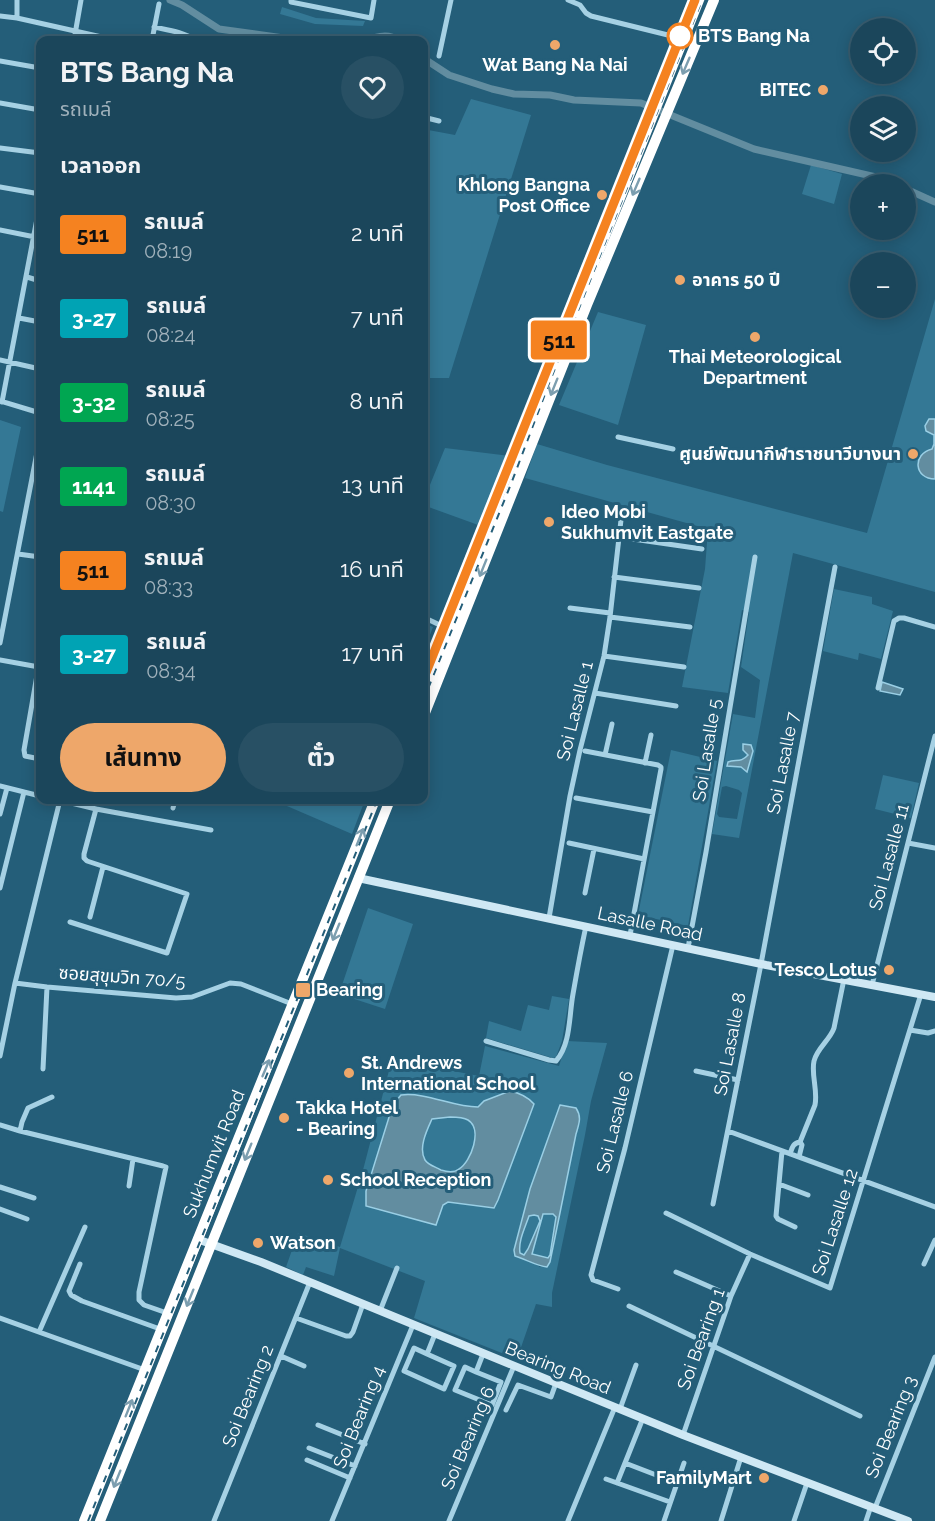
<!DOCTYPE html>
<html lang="th">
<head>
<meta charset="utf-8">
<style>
  :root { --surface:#1b465b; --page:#285064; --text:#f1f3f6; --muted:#a0b1bb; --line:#395e71; --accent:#eea76a }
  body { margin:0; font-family:Raleway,"Noto Sans Thai",sans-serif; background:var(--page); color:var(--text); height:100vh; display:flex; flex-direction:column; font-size:22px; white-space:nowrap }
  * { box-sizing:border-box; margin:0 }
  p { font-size:20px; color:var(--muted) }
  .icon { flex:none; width:33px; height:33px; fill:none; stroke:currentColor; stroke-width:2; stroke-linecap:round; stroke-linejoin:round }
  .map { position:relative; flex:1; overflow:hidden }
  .sheet { position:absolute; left:36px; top:36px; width:392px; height:768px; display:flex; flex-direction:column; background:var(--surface); border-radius:12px; box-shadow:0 3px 15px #0003,0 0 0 2px var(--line) }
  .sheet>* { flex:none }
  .badge { padding:0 12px; border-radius:4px; font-size:21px; line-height:39px }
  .tools { position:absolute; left:850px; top:18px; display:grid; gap:12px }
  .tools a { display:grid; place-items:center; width:66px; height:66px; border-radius:50%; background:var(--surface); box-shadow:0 3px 15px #0003,0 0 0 2px var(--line); font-size:30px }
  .map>.badge { position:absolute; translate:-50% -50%; box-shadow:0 0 0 3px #fff }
  h2 { padding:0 24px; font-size:22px; line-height:54px }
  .round { display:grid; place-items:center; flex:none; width:63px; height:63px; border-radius:32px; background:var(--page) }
  .headline { display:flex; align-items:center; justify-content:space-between; height:102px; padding:0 24px }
  h1 { font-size:28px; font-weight:700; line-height:45px }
  .action { display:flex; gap:12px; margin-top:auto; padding:12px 24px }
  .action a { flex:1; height:69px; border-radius:36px; background:var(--accent); color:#111; font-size:24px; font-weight:700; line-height:69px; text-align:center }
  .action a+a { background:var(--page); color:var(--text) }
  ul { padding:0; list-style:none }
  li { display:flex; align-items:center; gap:18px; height:84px; padding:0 24px }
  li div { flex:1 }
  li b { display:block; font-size:22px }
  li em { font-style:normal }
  li .badge { min-width:66px; font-weight:700; text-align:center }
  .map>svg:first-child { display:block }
  .green { fill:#347895; fill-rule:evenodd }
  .water { fill:#628da0; stroke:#9acfe5; stroke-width:1.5; fill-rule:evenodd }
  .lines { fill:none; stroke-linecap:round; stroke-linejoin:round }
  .canal { stroke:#628da0; stroke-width:7 }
  .street { stroke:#a6d1e4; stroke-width:5 }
  .secondary { stroke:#cfe8f4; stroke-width:8 }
  .highway { stroke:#fff; stroke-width:10 }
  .rail-casing { stroke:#fff; stroke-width:4.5 }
  .rail { stroke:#245e79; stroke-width:2; stroke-dasharray:7; stroke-linecap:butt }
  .oneway { stroke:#7c9eaf }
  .line-casing { stroke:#fff; stroke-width:14 }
  .line { stroke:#f58220; stroke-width:9 }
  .stop-dot { fill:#fff; stroke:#f58220; stroke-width:3 }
  .poi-dot { fill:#eea76a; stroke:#245e79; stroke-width:2 }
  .labels { text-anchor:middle; stroke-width:6; stroke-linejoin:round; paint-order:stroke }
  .stop-label { font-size:18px; font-weight:bold; fill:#fff; stroke:#245e79; text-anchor:start }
  .poi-label { font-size:18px; font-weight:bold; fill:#fff; stroke:#245e79; text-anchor:start }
  .street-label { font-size:18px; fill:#fff; stroke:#245e79 }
</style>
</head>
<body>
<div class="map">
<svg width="935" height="1521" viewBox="0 0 935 1521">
  <rect width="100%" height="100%" fill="#245e79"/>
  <!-- green -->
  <path class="green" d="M 282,7 L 316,18 L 365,21 L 363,26 L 315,24 L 280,14 Z
    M 471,99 L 531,115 L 449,378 L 423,378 L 423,129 L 455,135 Z
    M 811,165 L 842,174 L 834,204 L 802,194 Z
    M 935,299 L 935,592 L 793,553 L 739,838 L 712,834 L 733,714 L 755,718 L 760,680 L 741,667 L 749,612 L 742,610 L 728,693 L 682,687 L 705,569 L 708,529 L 525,478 L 537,444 L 607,465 L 867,533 ZM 751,745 L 753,751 L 747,771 L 741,767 L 727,766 L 728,762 C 744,756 744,768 751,745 ZM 726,786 L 739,790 L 742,793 L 737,819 L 719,817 L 717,814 L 722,787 Z
    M 598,312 L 646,325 L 618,425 L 559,405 Z
    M 0,420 L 21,427 L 3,512 L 0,511 Z
    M 445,448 L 510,456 L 481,526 L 423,505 L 423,502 Z
    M 834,589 L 872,597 L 872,604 L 893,611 L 881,659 L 859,653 L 858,660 L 823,651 Z
    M 423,623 L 433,627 L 423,653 Z
    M 671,750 L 717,761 L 688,926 L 638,915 Z
    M 883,775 L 919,783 L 911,818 L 875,809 Z
    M 273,800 L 365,800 L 352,834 Z
    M 368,908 L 413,924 L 385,1009 L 339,994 Z
    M 552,996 L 569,999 L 562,1041 L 556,1057 L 553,1058 L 486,1038 L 489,1021 L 521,1031 L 528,1005 L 549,1010 Z
    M 567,1041 L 607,1043 L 591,1101 L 585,1135 L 552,1293 L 552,1307 L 536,1304 L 517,1359 L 414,1318 L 425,1281 L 340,1248 L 334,1276 L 306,1267 L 303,1275 L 286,1267 L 298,1233 L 340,1247 L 363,1170 L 392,1059 L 479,1076 L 485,1046 L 559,1066 ZM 510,1091 L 534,1104 L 498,1200 L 494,1208 L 448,1202 L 443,1205 L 366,1191 L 372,1170 L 406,1095 L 468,1107 L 478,1107 L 484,1101 ZM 560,1105 L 580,1122 L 576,1134 L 550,1262 L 540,1267 L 529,1260 L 516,1256 L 514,1250 L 530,1189 Z
    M 450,1117 C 456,1117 463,1117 468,1120 C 483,1129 471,1162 459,1169 C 454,1173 447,1172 441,1169 C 436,1167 428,1165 425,1160 C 418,1148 427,1129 433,1119 Z
    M 543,1214 L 553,1214 L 556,1217 L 550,1255 L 548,1259 L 532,1254 Z
    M 534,1215 L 539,1216 L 540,1221 L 528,1249 L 524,1255 L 519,1253 C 518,1240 525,1228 529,1216 Z"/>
  <!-- water -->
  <path class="water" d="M 929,419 L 935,419 L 935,479 C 914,479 912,454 932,449 L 934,444 L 934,435 L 926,431 L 925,426 Z
    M 882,682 L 903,689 L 900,695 L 880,691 Z
    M 743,744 L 751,745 L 753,751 L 747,772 L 741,767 L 727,766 L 728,762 C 736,759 741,763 748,755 L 743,750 Z
    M 510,1091 C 520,1093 527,1096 534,1104 L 498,1200 L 494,1208 L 448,1202 L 443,1205 L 436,1225 L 366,1206 L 366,1191 L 390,1114 L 396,1101 L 401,1095 C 427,1092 452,1107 478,1107 L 484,1101 ZM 450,1117 C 456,1117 463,1117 468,1120 C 483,1129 471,1162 459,1169 C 454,1173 447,1172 441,1170 C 436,1167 428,1165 425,1160 C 418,1148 427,1130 432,1119 Z
    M 560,1105 L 576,1108 C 582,1117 579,1124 576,1134 L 550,1262 L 547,1267 C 537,1266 525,1259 515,1256 L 514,1250 L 530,1189 ZM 543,1214 L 553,1214 L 556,1217 L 550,1255 L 548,1258 L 532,1254 ZM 534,1215 L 538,1216 L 540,1221 L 528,1249 L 524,1255 L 520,1253 C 518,1241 525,1228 529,1216 Z"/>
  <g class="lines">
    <!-- canal -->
    <path class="canal" d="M 170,0 L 182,5 L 219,29 L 298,40
      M 365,40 C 376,37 388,33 398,40
      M 423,58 L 449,75 L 492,89 L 514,94 L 550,95 L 574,100 L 641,103 L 754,149 L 876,177 L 895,184
      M 906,189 L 935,202"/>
    <!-- street -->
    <path class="street" d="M 17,0 L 17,18
      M 291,0 L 291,2 L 371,18 L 374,0
      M 568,0 L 580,5 L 586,13 L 591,16 L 680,38
      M 0,16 L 17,18 L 115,40
      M 154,27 C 168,30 184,32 195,40
      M 74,40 L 81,0
      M 152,40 L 159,4
      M 439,56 L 451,0
      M 0,61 L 40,68
      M 0,103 L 40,110
      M 423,117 L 439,121
      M 0,148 L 40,153
      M 0,187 L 40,194
      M 0,230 L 40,238
      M 27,277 L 40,281
      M 19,318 L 40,322
      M 0,360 L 40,369
      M 0,401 L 40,413
      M 2,402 L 40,203
      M 618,437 L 673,449
      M 619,537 L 702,549
      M 18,554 L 40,557
      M 614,577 L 699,588
      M 570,608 L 610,613
      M 423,617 L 444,627 L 457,631
      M 610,617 L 690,627
      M 0,643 L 40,437
      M 604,656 L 684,667
      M 40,658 L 24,750 L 25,756 L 40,759
      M 0,660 L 39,667
      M 878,688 L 894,621 L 899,618 L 904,618 L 935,627
      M 595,693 L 676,706
      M 585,751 L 658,765 L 661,767 L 661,769 L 630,935
      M 605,755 L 612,724
      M 645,763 L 651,735
      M 0,786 L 40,796
      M 576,798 L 653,812
      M 59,800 L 96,809 L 211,830
      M 173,808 L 175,800
      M 0,814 L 7,788
      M 569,843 L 644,859
      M 908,843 L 935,848
      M 0,888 L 24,792
      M 585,893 L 594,849
      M 90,917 L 103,867
      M 549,918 L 570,796 L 580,750 L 604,656 L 610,617 L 622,511
      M 70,922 L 167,953 L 187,894 L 87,861 L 84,858 L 84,854 L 96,809
      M 688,948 L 706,852 L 755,557
      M 15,983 L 47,987 L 176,998 L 192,997 L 230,983 L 241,984 L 292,1004
      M 872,985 L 935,736
      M 910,1030 L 928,1033 L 935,1031
      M 486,1041 L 549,1060 L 556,1061 C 571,1044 569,1015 573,994 C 577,971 581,949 586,926
      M 0,1056 L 15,983 L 60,800
      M 43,1069 L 47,987
      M 696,1071 L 738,1080
      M 0,1125 L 20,1131 L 163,1166 L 166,1167 L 139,1292 L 139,1300 L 144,1305 L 167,1313
      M 20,1131 L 22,1122 L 28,1108 L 52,1097
      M 728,1131 L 935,1207
      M 782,1151 L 776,1216 L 778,1219 L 795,1227
      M 790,1154 C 792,1148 793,1143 800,1142 L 815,1105 C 818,1090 811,1075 814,1061 C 817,1048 830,1040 834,1028 L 844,979
      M 799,1157 L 802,1145 L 800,1142
      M 779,1184 L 808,1195
      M 129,1186 L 133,1159
      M 0,1187 L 34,1198
      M 713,1204 L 761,964 L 835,567
      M 0,1209 L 27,1219
      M 666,1213 L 750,1254 L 830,1288 L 921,994
      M 80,1264 L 69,1291 L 71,1295 L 82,1301 L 160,1329
      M 924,1264 L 935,1240
      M 676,1272 L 731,1296
      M 618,1289 L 593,1280 L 591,1275 L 625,1148 L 673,945
      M 629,1306 L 860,1416
      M 380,1311 L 397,1268
      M 0,1318 L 145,1370
      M 296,1318 L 346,1336 L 350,1336 L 353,1332 L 363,1304
      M 39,1332 L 85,1227
      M 427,1354 L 454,1366 L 444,1389 L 404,1371 L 414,1348 L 427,1354 L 435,1334
      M 281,1356 L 304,1366
      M 476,1372 L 465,1367 L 455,1390 L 492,1405 L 501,1382 L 476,1372 L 483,1354
      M 620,1409 L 636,1365
      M 506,1410 L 518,1385 L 551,1397 L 556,1383
      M 318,1425 L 365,1444
      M 683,1435 L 731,1296 L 750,1254
      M 309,1448 L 355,1466
      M 307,1460 L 350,1478
      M 625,1463 L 677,1483
      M 606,1479 L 670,1502
      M 617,1483 L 643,1418
      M 875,1508 L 935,1357
      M 214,1521 L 310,1282
      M 332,1521 L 413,1325
      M 449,1521 L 514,1366
      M 568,1521 L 615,1407
      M 664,1521 L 684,1463
      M 721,1521 L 741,1457
      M 794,1521 L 807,1483
      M 866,1521 L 871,1506"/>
    <!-- secondary -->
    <path class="secondary" d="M 358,878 L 766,965 L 935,997
      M 197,1239 L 261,1262 L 683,1435 L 908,1521"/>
    <!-- highway -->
    <path class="highway" d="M 423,680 L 695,0
      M 423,718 L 587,305 L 714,0
      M 84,1521 L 375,800
      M 100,1521 L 390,800"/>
    <!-- rail casing -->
    <g class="rail-casing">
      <path id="rail" d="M 423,701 L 511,484 L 548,386 L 702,0
        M 88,1521 L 377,800"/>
    </g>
    <!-- rail -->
    <use href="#rail" class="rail"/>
  </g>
  <!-- one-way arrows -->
  <defs><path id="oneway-shaft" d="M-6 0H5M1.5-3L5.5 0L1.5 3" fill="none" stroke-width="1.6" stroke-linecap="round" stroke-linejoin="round" transform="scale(1.5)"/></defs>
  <g class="oneway">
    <use href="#oneway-shaft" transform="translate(686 66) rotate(113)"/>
    <use href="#oneway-shaft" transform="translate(636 187) rotate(113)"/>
    <use href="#oneway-shaft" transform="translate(554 387) rotate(112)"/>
    <use href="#oneway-shaft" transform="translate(483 568) rotate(112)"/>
    <use href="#oneway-shaft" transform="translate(360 837) rotate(-68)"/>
    <use href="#oneway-shaft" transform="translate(336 932) rotate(112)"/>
    <use href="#oneway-shaft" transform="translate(266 1068) rotate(-67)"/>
    <use href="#oneway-shaft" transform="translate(248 1152) rotate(112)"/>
    <use href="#oneway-shaft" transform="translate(190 1298) rotate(112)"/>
    <use href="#oneway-shaft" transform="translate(129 1408) rotate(-68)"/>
    <use href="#oneway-shaft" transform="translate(117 1479) rotate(112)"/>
  </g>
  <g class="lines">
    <!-- line casing -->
    <g class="line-casing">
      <path id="line" d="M 423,680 L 695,0"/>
    </g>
    <!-- line -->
    <use href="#line" class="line"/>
  </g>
  <!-- markers -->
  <circle class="stop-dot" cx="680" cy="36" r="12"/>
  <g class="poi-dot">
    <circle cx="555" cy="45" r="6"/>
    <circle cx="823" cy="90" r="6"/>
    <circle cx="602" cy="195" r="6"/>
    <circle cx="680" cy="280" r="6"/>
    <circle cx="755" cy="337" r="6"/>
    <circle cx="913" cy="454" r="6"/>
    <circle cx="549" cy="522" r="6"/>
    <circle cx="889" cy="970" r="6"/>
    <rect x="295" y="982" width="16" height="16" rx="3"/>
    <circle cx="349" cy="1073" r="6"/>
    <circle cx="284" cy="1118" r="6"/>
    <circle cx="328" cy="1180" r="6"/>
    <circle cx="258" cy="1243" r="6"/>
    <circle cx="764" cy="1478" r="6"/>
  </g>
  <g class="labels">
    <!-- stop labels -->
    <g class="stop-label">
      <text x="698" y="42">BTS Bang Na</text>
    </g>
    <!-- poi labels -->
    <g class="poi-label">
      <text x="555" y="71" text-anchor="middle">Wat Bang Na Nai</text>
      <text x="811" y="96" text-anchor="end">BITEC</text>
      <text x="590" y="191" text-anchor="end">Khlong Bangna<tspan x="590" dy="21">Post Office</tspan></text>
      <text x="692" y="286">อาคาร 50 ปี</text>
      <text x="755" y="363" text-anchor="middle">Thai Meteorological<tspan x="755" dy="21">Department</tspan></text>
      <text x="901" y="460" text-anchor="end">ศูนย์พัฒนากีฬาราชนาวีบางนา</text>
      <text x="561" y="518">Ideo Mobi<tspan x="561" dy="21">Sukhumvit Eastgate</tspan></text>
      <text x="877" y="976" text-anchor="end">Tesco Lotus</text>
      <text x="316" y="996">Bearing</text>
      <text x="361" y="1069">St. Andrews<tspan x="361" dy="21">International School</tspan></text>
      <text x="296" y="1114">Takka Hotel<tspan x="296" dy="21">- Bearing</tspan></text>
      <text x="340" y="1186">School Reception</text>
      <text x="270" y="1249">Watson</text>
      <text x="752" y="1484" text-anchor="end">FamilyMart</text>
    </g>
    <!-- street labels -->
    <g class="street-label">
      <text transform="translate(575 711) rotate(-76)" y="6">Soi Lasalle 1</text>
      <text transform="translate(707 750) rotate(-81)" y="6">Soi Lasalle 5</text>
      <text transform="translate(783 763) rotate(-79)" y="6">Soi Lasalle 7</text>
      <text transform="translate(889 857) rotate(-75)" y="6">Soi Lasalle 11</text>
      <text transform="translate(650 924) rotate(12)" y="6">Lasalle Road</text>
      <text transform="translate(122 977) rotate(4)" y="6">ซอยสุขุมวิท 70/5</text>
      <text transform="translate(730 1044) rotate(-79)" y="6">Soi Lasalle 8</text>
      <text transform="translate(615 1122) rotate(-76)" y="6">Soi Lasalle 6</text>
      <text transform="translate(214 1154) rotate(-68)" y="6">Sukhumvit Road</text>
      <text transform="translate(835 1222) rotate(-72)" y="6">Soi Lasalle 12</text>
      <text transform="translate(701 1339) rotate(-70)" y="6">Soi Bearing 1</text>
      <text transform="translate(558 1368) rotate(22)" y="6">Bearing Road</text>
      <text transform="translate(248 1396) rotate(-68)" y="6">Soi Bearing 2</text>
      <text transform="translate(359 1417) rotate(-68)" y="6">Soi Bearing 4</text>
      <text transform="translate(891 1427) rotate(-68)" y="6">Soi Bearing 3</text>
      <text transform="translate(468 1438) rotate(-67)" y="6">Soi Bearing 6</text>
    </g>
  </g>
</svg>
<div class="tools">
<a><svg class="icon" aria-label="locate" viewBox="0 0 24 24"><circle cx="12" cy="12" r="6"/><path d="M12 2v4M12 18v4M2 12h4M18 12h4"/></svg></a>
<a><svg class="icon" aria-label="layers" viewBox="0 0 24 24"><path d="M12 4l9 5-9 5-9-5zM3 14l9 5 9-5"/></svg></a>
<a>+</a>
<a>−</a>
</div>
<b class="badge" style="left:559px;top:340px;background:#f58220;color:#111">511</b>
<section class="sheet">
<div class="headline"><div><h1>BTS Bang Na</h1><p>รถเมล์</p></div><a class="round"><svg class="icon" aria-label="heart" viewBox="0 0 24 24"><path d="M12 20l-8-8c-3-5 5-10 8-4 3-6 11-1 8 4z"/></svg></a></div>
<h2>เวลาออก</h2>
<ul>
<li><span class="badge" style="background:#f58220;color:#111">511</span><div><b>รถเมล์</b><p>08:19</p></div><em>2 นาที</em></li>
<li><span class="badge" style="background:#00a3b4;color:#fff">3-27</span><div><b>รถเมล์</b><p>08:24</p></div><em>7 นาที</em></li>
<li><span class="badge" style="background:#00a651;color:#fff">3-32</span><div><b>รถเมล์</b><p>08:25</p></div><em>8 นาที</em></li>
<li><span class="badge" style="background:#00a651;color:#fff">1141</span><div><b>รถเมล์</b><p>08:30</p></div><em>13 นาที</em></li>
<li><span class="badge" style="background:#f58220;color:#111">511</span><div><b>รถเมล์</b><p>08:33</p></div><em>16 นาที</em></li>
<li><span class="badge" style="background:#00a3b4;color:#fff">3-27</span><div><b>รถเมล์</b><p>08:34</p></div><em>17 นาที</em></li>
</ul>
<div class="action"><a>เส้นทาง</a><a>ตั๋ว</a></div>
</section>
</div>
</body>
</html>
